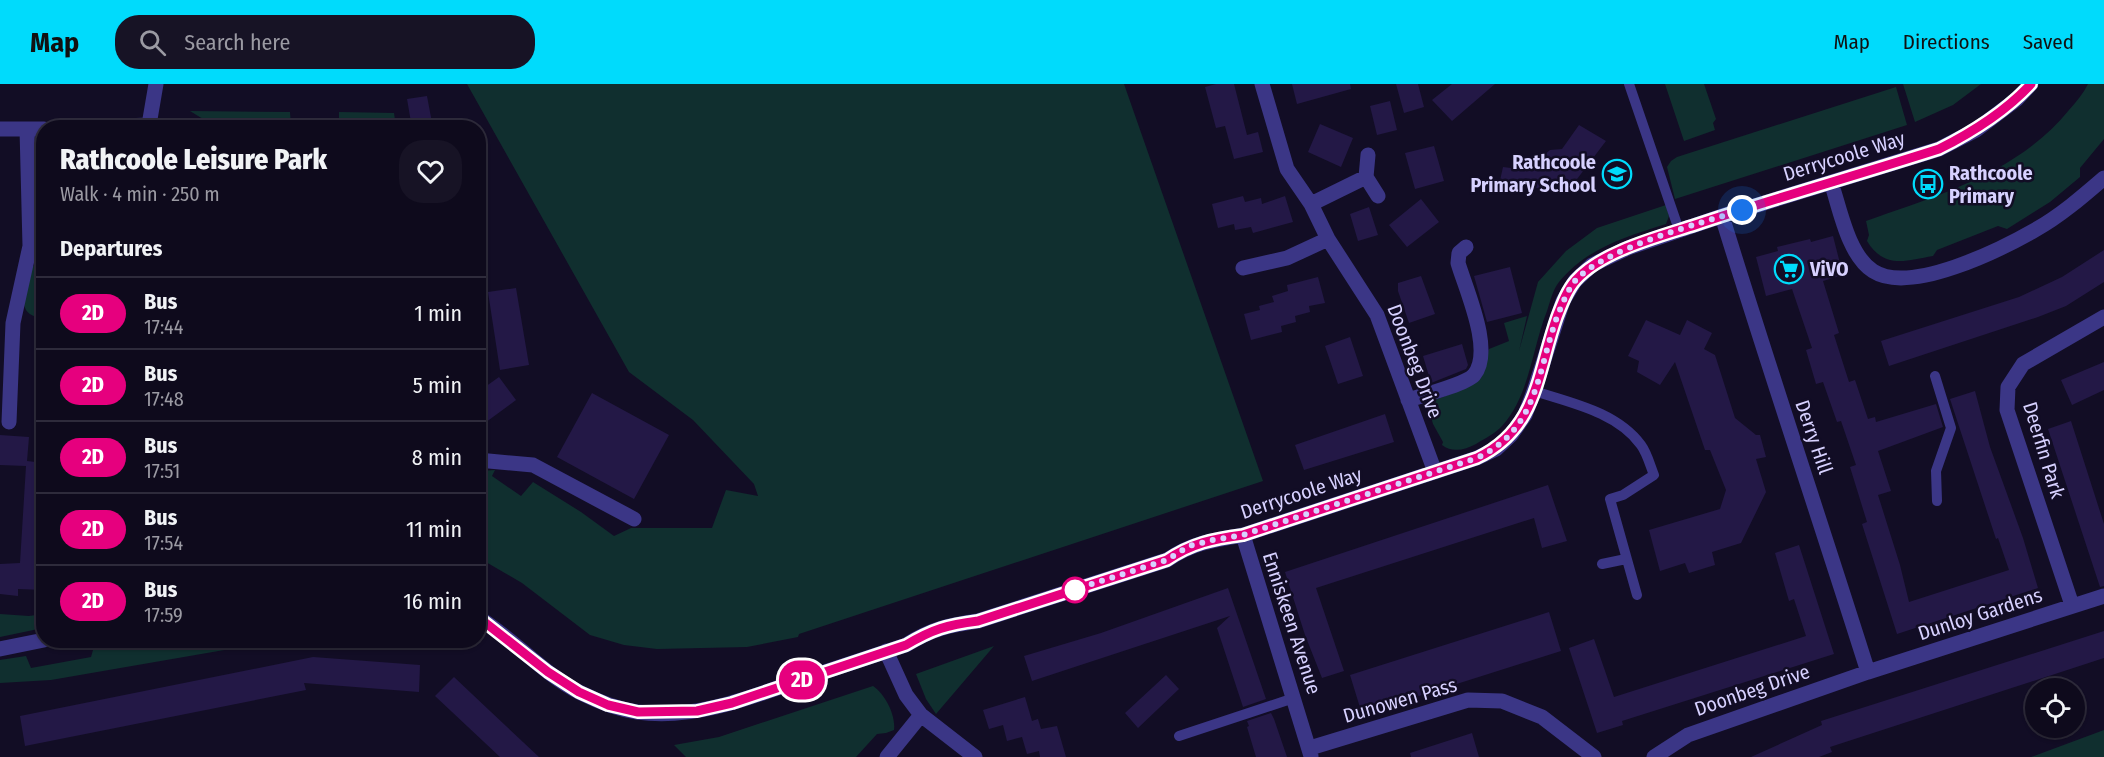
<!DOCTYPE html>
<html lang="en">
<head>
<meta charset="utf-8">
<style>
  :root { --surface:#0e0a1c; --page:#171325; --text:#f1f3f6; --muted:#9b9aa3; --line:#2e2b3b; --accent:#00dbfc }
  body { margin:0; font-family:"Fira Sans Condensed",sans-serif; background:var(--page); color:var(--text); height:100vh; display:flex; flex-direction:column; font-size:22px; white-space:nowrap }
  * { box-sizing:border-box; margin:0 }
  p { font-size:20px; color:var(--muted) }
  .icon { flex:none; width:33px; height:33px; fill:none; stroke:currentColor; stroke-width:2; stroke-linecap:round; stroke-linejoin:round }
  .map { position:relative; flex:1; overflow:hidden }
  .side { position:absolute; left:36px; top:36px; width:450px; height:528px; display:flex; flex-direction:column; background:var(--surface); border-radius:24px; box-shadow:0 2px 4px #0004,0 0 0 2px var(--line) }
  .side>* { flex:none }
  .badge { padding:0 12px; border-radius:20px; font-size:21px; line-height:39px }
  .buttons { position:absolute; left:2025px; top:594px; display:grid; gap:12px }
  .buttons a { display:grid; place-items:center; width:60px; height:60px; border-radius:50%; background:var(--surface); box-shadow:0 2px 4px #0004,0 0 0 2px var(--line); font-size:30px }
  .you { position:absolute; width:30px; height:30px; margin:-15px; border:4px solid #fff; border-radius:50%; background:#1a73e8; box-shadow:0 0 0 9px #1a73e833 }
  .map>.badge { position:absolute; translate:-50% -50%; box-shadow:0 0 0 3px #fff }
  h2 { padding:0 24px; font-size:22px; line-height:54px }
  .round { display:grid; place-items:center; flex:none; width:63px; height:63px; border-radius:24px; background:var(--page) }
  .summary { display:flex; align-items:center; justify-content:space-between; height:102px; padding:0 24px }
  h1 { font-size:28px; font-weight:800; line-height:45px }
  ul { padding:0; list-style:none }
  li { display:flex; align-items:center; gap:18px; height:72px; padding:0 24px; border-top:2px solid var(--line) }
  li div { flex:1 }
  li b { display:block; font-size:22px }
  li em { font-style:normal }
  li .badge { min-width:66px; font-weight:700; text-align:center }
  header { display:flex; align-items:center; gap:36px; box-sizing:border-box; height:84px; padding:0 30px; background:var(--accent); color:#111 }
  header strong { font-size:28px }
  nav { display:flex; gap:33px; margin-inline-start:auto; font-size:21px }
  .search { width:420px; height:54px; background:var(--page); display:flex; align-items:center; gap:15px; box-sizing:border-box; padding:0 21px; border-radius:24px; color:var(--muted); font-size:22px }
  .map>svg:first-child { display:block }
  .green { fill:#102f2f }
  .building { fill:#231846 }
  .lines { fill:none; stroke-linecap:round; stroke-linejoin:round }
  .lane { stroke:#3b3686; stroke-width:10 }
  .street { stroke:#3b3686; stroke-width:15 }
  .line-casing { stroke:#fff; stroke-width:14 }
  .line { stroke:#e6007e; stroke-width:9 }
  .walk { stroke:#d7d1ff; stroke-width:6; stroke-dasharray:0 10.8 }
  .stop-dot { fill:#fff; stroke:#e6007e; stroke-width:3 }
  .labels { text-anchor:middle; stroke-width:5; stroke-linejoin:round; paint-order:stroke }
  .street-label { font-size:20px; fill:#d7d1ff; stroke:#120d25 }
  .poi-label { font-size:20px; font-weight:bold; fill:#d7d1ff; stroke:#120d25; text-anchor:start }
</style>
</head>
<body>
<header>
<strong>Map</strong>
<div class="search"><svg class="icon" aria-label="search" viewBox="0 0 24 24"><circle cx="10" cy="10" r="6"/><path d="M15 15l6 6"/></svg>Search here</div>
<nav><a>Map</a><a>Directions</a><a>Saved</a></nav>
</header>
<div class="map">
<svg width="2104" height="673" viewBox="0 0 2104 673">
  <rect width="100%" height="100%" fill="#120d25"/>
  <!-- green -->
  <path class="green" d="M 467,0 L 1124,0 L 1263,397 L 799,550 L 798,553 L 747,563 L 657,565 L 624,561 L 590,551 L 522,499 L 479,474 L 479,387 L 495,386 L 492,392 L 521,412 L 533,398 L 581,428 L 614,452 L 631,444 L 712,444 L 726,406 L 758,412 L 754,400 L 693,336 L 629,288 Z
    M 1665,0 L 1704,0 L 1716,35 L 1713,39 L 1715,46 L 1684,57 Z
    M 1903,0 L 1981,0 L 1953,21 L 1915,38 Z
    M 2088,0 L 2104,0 L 2104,55 L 2080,84 L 2080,93 L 2050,118 L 2007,145 L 1998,142 L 1937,166 L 1933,172 C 1905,177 1884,185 1867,157 L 1869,151 L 1866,137 C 1939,111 2018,89 2069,26 C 2076,18 2083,10 2088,0 Z
    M 1896,3 L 1907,41 L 1675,115 L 1667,83 L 1671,77 L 1677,73 Z
    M 190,27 L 290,28 L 291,43 L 216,43 Z
    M 339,28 L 394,29 L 396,43 L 339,43 Z
    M 1666,121 L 1669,132 L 1666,140 C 1625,153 1587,164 1559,198 C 1553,205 1550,218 1547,227 C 1532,264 1530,311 1502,342 C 1496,349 1484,355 1476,360 C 1465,366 1452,369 1442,361 L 1443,358 L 1433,340 L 1427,319 C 1458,307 1482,302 1489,265 L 1509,257 L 1504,239 L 1527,232 L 1519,267 L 1538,198 L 1566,167 L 1597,144 Z
    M 43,176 L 43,235 C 37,233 30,232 26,226 C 20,216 27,189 35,180 C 37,178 41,177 43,176 Z
    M 0,530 L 29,532 L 43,530 L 43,544 L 0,553 Z
    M 118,557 L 118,556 L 276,557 L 51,596 L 0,599 L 0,576 L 26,572 L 31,584 L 91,573 L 93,566 L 119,561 Z
    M 994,562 L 936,630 L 926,615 L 916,590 Z
    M 873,602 C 885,610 896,631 894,646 L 886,649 L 877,650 L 856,673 L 686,673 L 674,661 L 719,653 Z
    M 2104,646 L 2104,673 L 2031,673 Z"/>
  <!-- building -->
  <path class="building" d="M 1216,0 L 1234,0 L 1247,51 L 1258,48 L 1263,68 L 1234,75 L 1225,42 L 1216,44 L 1205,3 Z
    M 1292,0 L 1350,0 L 1351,5 L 1297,20 Z
    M 1396,0 L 1418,0 L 1424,23 L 1404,29 Z
    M 1452,0 L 1495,0 L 1452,37 L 1432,16 Z
    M 427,12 L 433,44 L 412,44 L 407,15 Z
    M 1390,17 L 1397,46 L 1377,51 L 1370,22 Z
    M 1320,40 L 1353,54 L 1341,83 L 1308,68 Z
    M 1579,41 L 1606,57 L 1571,103 L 1564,106 L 1558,106 L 1499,101 L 1503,83 L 1511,84 L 1512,71 L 1542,73 L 1550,66 L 1562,65 Z
    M 1434,62 L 1444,97 L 1415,105 L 1405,69 Z
    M 1243,112 L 1245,118 L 1261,114 L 1262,120 L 1285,112 L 1293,138 L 1253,149 L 1251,143 L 1235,146 L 1234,140 L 1218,144 L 1212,120 Z
    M 1421,115 L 1439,138 L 1407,163 L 1389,141 Z
    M 1369,123 L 1378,151 L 1358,157 L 1350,130 Z
    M 1833,152 L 1843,191 L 1823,197 L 1839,249 L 1834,251 L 1841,273 L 1849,298 L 1855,296 L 1868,335 L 1875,333 L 1876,338 L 1936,320 L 1943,343 L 1878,367 L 1891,407 L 1878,411 L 1900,481 L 1909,518 L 2009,486 L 1998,454 L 1996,455 L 1950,315 L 1975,307 L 1990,363 L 2023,454 L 2038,504 L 1897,550 L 1862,440 L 1867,438 L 1850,383 L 1856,381 L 1841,337 L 1837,338 L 1823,298 L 1816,300 L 1806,266 L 1812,264 L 1792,205 L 1766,212 L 1756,173 L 1778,167 L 1777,163 L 1810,155 L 1811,158 Z
    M 2104,166 L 2104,198 L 2066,222 L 2038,233 L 1889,282 L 1881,257 L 2019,213 L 2062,193 Z
    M 1510,183 L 1522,229 L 1487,238 L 1474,192 Z
    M 1421,192 L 1435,230 L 1409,239 L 1398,207 L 1398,199 Z
    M 1318,193 L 1325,219 L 1309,222 L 1310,228 L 1295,232 L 1296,238 L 1281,242 L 1282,248 L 1251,256 L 1244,230 L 1260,226 L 1259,222 L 1274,218 L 1272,212 L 1288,207 L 1287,201 Z
    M 516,204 L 529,281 L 500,286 L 488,208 Z
    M 1646,236 L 1680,251 L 1687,236 L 1712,249 L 1704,265 L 1715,271 L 1735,334 L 1756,351 L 1760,351 L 1766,373 L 1756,375 L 1766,408 L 1741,459 L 1712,468 L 1715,481 L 1689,489 L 1685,479 L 1660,487 L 1649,446 L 1720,425 L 1726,406 L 1710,366 L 1705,366 L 1675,278 L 1660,301 L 1637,288 L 1639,277 L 1628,272 Z
    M 1350,253 L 1363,292 L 1338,300 L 1325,262 Z
    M 1462,260 L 1468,281 L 1466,285 L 1431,299 L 1423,272 Z
    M 2104,278 L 2104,306 L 2072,321 L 2061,296 Z
    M 499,293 L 516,316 L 478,344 L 478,308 Z
    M 592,309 L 669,351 L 634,415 L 557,373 Z
    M 1385,330 L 1394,358 L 1304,386 L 1295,361 Z
    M 2071,337 L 2104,440 L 2104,502 L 2100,503 L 2048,345 Z
    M 0,351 L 29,353 L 27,377 L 44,379 L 44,506 L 18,505 L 18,512 L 0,510 L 0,480 L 20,479 L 26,382 L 0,381 Z
    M 1548,401 L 1567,457 L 1542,464 L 1534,434 L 1316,504 L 1344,587 L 1322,594 L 1305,551 L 1285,488 Z
    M 1799,461 L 1834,570 L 1622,637 L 1623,641 L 1597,649 L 1569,564 L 1594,555 L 1614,613 L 1806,552 L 1794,515 L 1789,517 L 1775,469 Z
    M 1228,504 L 1266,615 L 1243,623 L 1217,544 L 1230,532 L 1032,597 L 1024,572 L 1101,549 Z
    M 1549,528 L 1561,567 L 1362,630 L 1350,591 Z
    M 2104,547 L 2104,574 L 1830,663 L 1832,668 L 1819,673 L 1751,673 L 1822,641 L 1821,637 Z
    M 313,573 L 420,581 L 419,608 L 304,599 L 306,606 L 25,662 L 20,632 Z
    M 1166,591 L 1179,605 L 1138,644 L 1125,629 Z
    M 454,593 L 490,627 L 539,673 L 500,673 L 435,612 Z
    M 1025,613 L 1032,637 L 1038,635 L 1041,645 L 1057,642 L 1066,673 L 1040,673 L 1039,667 L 1027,670 L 1022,653 L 1007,657 L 1003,641 L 989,645 L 983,626 Z
    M 1271,629 L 1274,635 L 1287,673 L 1256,673 L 1247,643 L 1249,642 L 1247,637 Z
    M 1472,649 L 1479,673 L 1411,673 L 1410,669 Z"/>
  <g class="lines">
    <!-- lane -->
    <path class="lane" d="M 1629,0 L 1679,146
      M 1935,292 L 1951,344 L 1936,387 L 1937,417
      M 1534,307 C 1571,319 1617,328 1641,361 C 1647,369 1650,381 1654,391 L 1623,411 L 1610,415 L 1637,511
      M 1602,480 L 1626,475
      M 1179,652 L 1294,614"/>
    <!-- street -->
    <path class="street" d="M 1262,0 L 1287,85 L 1311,120 L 1328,155 L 1377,231 L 1435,388
      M 149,41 L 156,0
      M 71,44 L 149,41 L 164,44
      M 0,45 L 44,45
      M 1368,71 L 1366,93 L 1378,112
      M 1831,98 C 1840,125 1848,171 1873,187 C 1910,211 2000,166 2035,146 C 2060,132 2082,113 2104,94
      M 1311,120 L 1366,93
      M 1722,132 C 1769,285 1820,436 1868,588
      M 1243,184 L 1287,174 L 1328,155
      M 1408,316 C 1421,312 1466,300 1474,291 C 1494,267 1466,206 1458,179 L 1459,169 L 1466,163
      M 9,338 L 13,239 L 30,162 L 27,45
      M 478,376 L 533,381 L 634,435
      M 1243,451 L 1311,672
      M 2072,521 L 2007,326 L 2008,303 L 2023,280 L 2104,233
      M 478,533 C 515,556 543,590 581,609 C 599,618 617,625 637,628 C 692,636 747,615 797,597 C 833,585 869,573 906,561 C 931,545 949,541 978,537 L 1167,476 C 1192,459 1213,456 1243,451 L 1477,374 L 1496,365 L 1511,351 L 1525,331 L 1534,307 L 1563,217 L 1575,197 L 1592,181 L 1628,164 L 1722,132 L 1939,65 L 1976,46 L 2017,15 L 2031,0
      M 0,565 L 44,556
      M 886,567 L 906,611 L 921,631 L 975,673
      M 1310,664 L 1468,616 L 1502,617 L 1542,633 L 1594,673
      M 887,673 L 921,631
      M 1654,673 L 1688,651 L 1868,588 L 2104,512"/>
  </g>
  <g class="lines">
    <!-- line casing -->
    <g class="line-casing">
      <path id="line" d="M 478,533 L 548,588 L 579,608 L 608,621 L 638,628 L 697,627 L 732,619 L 906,561 C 933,545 947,541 978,537 L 1167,476 C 1192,459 1213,455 1243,451 L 1477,374 C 1538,345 1537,289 1557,233 C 1562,220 1567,206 1576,196 C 1602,167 1658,153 1695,141 C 1775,114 1858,91 1939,65 C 1973,48 2005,28 2031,0"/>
    </g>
    <!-- line -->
    <use href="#line" class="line"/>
    <!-- walk -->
    <path class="walk" d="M 1075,506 L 1073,506 L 1167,476 L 1189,462 L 1213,456 L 1243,451 L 1477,374 C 1538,345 1537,289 1557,233 C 1562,221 1567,207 1575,197 C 1604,164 1699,140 1742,126"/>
  </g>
  <!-- icons -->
  <defs>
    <g id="school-ring" transform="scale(1.5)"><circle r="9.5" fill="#120d25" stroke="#00dbfc" stroke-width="1.5"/><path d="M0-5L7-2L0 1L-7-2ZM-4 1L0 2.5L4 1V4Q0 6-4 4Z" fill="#00dbfc"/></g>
    <g id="bus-ring" transform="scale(1.5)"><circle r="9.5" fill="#120d25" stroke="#00dbfc" stroke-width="1.5"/><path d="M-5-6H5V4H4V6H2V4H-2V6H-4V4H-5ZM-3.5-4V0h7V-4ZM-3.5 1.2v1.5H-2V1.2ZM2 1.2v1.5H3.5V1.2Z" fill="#00dbfc"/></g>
    <g id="supermarket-ring" transform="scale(1.5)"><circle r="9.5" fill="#120d25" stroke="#00dbfc" stroke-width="1.5"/><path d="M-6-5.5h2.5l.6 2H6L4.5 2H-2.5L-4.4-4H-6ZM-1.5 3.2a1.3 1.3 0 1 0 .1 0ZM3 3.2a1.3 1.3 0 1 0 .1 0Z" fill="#00dbfc"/></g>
  </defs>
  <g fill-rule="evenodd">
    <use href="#school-ring" x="1617" y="90"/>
    <use href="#bus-ring" x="1928" y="100"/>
    <use href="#supermarket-ring" x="1789" y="185"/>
  </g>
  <!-- markers -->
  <circle class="stop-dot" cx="1075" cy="506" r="12"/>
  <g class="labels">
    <!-- street labels -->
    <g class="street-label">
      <text transform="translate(1844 72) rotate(-17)" y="7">Derrycoole Way</text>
      <text transform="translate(1415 277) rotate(69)" y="7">Doonbeg Drive</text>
      <text transform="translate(1814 353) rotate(71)" y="7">Derry Hill</text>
      <text transform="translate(2044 366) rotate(73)" y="7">Deerfin Park</text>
      <text transform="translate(1301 409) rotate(-18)" y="7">Derrycoole Way</text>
      <text transform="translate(1980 530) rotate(-18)" y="7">Dunloy Gardens</text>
      <text transform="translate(1292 539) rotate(72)" y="7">Enniskeen Avenue</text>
      <text transform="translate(1752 606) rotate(-19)" y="7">Doonbeg Drive</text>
      <text transform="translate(1400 616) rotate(-16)" y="7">Dunowen Pass</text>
    </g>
    <!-- poi labels -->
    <g class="poi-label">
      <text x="1596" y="85" text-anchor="end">Rathcoole<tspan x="1596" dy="23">Primary School</tspan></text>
      <text x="1949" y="96">Rathcoole<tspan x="1949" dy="23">Primary</tspan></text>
      <text x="1810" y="192">ViVO</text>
    </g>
  </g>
</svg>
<div class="buttons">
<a><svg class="icon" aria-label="locate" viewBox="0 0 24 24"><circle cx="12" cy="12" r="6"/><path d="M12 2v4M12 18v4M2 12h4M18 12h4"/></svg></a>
</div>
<div class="you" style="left:1742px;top:126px"></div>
<b class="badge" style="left:802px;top:596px;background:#e6007e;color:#fff">2D</b>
<section class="side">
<div class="summary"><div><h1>Rathcoole Leisure Park</h1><p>Walk · 4 min · 250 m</p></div><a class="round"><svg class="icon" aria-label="heart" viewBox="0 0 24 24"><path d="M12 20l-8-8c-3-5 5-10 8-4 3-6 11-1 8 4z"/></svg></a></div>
<h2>Departures</h2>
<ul>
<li><span class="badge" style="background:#e6007e;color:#fff">2D</span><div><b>Bus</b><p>17:44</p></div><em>1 min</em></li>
<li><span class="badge" style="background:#e6007e;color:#fff">2D</span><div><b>Bus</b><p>17:48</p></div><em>5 min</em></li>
<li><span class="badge" style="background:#e6007e;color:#fff">2D</span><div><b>Bus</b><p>17:51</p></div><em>8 min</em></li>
<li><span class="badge" style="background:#e6007e;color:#fff">2D</span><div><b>Bus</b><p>17:54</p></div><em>11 min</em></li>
<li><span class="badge" style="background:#e6007e;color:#fff">2D</span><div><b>Bus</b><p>17:59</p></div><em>16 min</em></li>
</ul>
</section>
</div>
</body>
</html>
